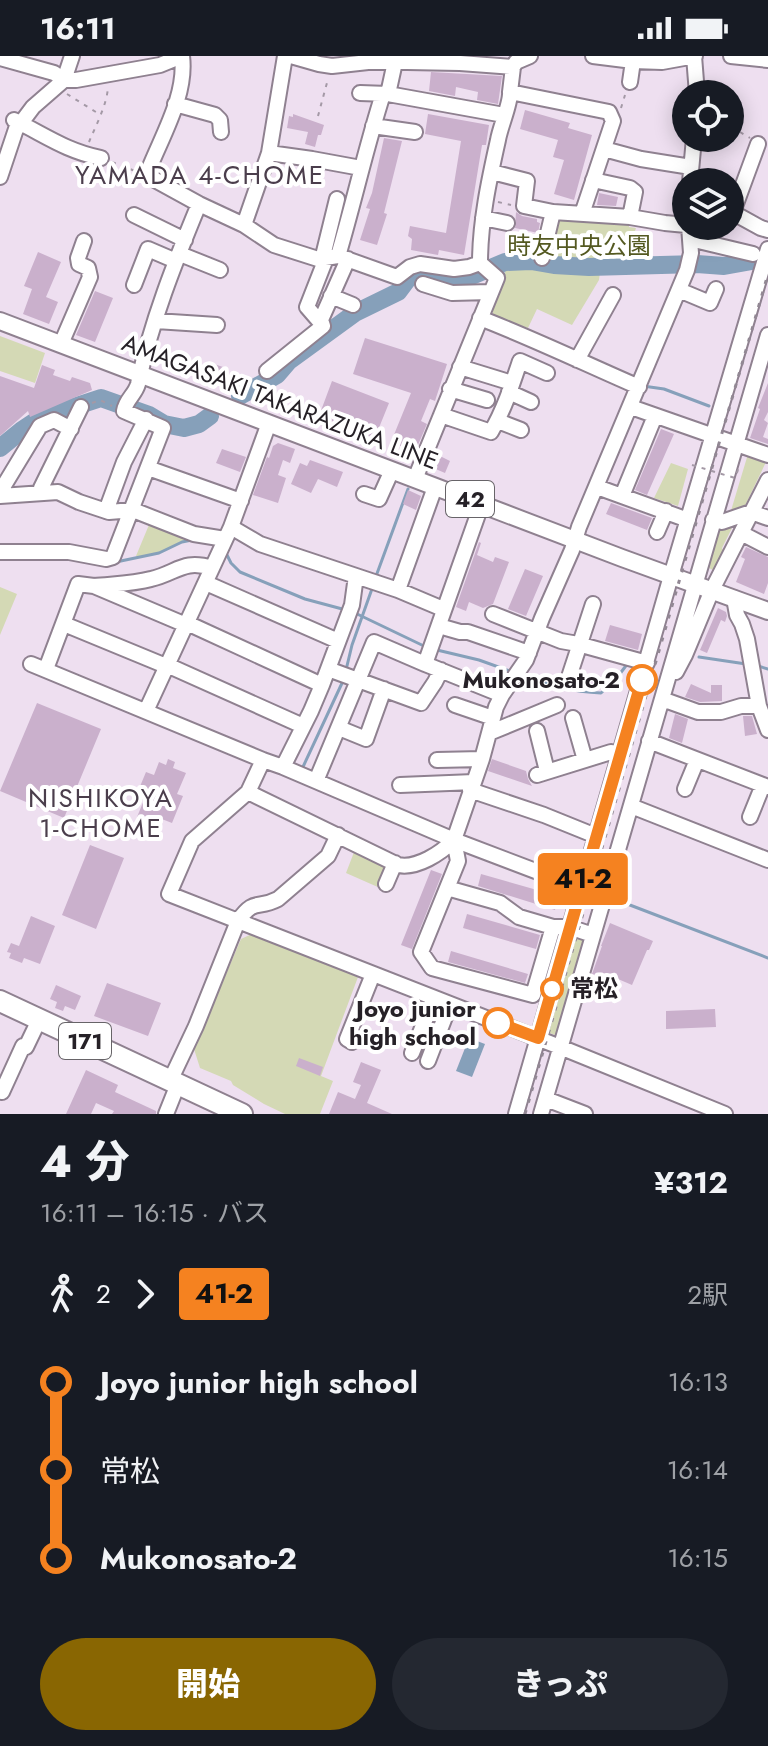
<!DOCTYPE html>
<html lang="ja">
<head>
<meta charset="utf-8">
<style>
  :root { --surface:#171b24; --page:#242831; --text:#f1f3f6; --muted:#9ea1a6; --accent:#896602 }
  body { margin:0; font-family:Jost,"Noto Sans JP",sans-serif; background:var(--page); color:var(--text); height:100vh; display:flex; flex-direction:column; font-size:30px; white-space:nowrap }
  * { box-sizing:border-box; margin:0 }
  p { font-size:26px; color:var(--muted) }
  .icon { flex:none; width:44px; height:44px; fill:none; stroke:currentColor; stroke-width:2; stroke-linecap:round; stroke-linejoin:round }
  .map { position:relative; height:1058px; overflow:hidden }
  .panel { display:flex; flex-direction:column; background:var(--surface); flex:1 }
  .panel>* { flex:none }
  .badge { padding:0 16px; border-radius:6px; font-size:28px; line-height:52px }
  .controls { position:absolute; left:672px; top:24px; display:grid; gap:16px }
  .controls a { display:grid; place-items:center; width:72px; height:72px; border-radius:50%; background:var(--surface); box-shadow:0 4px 20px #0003; font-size:40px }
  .map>.badge { position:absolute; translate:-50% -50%; box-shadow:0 0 0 4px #fff }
  .legs { display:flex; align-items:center; gap:12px; height:88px; padding:0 40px; font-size:26px }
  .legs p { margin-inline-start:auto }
  .summary { display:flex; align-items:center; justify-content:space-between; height:136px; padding:0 40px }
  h1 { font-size:44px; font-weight:800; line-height:60px }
  .cta { display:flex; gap:16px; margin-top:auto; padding:16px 40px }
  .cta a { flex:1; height:92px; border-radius:48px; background:var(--accent); color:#fff; font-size:32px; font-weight:800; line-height:92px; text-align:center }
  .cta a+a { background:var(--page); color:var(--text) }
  ul { padding:0 40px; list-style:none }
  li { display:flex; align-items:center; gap:28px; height:88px; font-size:30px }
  li i { display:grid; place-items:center; width:12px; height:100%; margin:0 10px; background:currentColor }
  li i::after { content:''; width:20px; height:20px; margin:-10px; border:6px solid; border-radius:50%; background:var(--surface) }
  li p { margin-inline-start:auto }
  li:first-child i { background:linear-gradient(#0000 50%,currentColor 0) }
  li:last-child i { background:linear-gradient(currentColor 50%,#0000 0) }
  .status { display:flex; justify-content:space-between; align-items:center; height:56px; padding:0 40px; background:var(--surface); direction:ltr }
  .status svg { height:22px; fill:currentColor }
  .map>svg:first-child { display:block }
  .green { fill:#d4d9b5 }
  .water { fill:#86a0ba }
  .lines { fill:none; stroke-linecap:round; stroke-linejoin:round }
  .stream { stroke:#86a0ba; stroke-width:3 }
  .river { stroke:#86a0ba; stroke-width:18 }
  .building { fill:#cab0cc }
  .minor-casing { stroke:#8f8190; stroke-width:18 }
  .major-casing { stroke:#8f8190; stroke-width:20 }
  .highway-casing { stroke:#8f8190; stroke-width:24 }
  .path { stroke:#a499a6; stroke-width:2; stroke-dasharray:4 6; stroke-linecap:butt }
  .minor { stroke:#fff; stroke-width:14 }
  .major { stroke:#fff; stroke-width:16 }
  .highway { stroke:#fff; stroke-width:20 }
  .rail { stroke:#928894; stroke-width:3; stroke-dasharray:4 8; stroke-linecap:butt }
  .path-bridge { stroke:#a499a6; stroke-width:2; stroke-dasharray:4 6; stroke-linecap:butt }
  .line-1-casing { stroke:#fff; stroke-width:18 }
  .line-1 { stroke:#f58220; stroke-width:12 }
  .stop-1-dot { fill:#fff; stroke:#f58220; stroke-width:4 }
  .labels { text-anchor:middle; stroke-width:8; stroke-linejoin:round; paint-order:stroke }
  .shield { fill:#fff; stroke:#676468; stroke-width:2 }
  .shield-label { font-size:22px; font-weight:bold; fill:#262127 }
  .park-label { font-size:24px; fill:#545921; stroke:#fff }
  .street-label { font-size:24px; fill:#262127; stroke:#fff }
  .stop-label { font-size:24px; font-weight:bold; fill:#262127; stroke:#fff; text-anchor:end }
  .neighbourhood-label { font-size:26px; letter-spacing:2px; fill:#4b3e4c; stroke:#fff }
</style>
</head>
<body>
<div class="status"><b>16:11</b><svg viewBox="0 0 49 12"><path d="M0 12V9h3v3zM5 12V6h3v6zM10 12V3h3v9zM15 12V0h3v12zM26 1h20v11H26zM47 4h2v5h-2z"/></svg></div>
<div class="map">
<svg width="768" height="1058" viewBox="0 0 768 1058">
  <rect width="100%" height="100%" fill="#eedff0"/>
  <!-- green -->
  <path class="green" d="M 555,160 L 629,166 L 629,171 L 636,172 L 625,206 L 601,208 L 599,224 L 572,269 L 537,253 L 528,272 L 494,260 L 492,254 L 505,217 L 503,210 L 530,209 L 544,212 Z
    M 0,280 L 45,297 L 35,327 L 0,315 Z
    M 748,398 L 766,406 L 743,454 L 730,458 Z
    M 671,407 L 688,413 L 678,450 L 654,442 Z
    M 151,464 L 190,482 L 158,497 L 139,501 L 136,500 Z
    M 729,468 L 733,470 L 722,492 L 724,496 L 715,515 L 705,510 L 715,474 Z
    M 0,531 L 17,538 L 0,579 Z
    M 356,791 L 388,812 L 380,832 L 346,817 Z
    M 570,876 L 590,882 L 561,981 L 541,974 Z
    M 254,877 L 358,921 L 321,1020 L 333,1025 L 320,1058 L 285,1058 L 264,1048 L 233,1029 L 231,1025 L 200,1012 L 194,993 L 241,883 Z"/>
  <!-- water -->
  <path class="water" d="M 469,982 L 485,988 L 472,1021 L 456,1015 Z"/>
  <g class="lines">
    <!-- stream -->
    <path class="stream" d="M 499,208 L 504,219 L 503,223
      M 499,262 L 522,272
      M 643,330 L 664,333 L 709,350
      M 226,497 L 231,507 L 240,516 L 305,543 L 346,554
      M 116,506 L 159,497 L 182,486 L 192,484
      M 375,523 L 408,433
      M 353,556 L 426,591
      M 437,594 L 479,604 L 510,615
      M 699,601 L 746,608
      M 758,610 L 768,613
      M 346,614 L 352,589 L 373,530
      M 521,619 C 548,629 572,636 601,637 L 616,623 L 628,607
      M 302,713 L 343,625
      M 609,841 L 768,902"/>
    <!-- river -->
    <path class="river" d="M 240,340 L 277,319 L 289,305 L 355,257 L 398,236 L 410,220 L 418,216 L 460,221 L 474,219 L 505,206 L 531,205 L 554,209 L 589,211 L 697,208 L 724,210 L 752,205
      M 0,392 L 22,374 L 40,362 L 101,342 L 149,359 L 164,368 L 184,372 L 199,368 L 210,360"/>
  </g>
  <!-- building -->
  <path class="building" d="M 431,16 L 502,20 L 498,48 L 477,44 L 478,36 L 456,31 L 455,40 L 429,35 Z
    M 525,54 L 570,67 L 568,72 L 592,79 L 574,144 L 554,138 L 564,104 L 553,101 L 558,84 L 520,73 Z
    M 293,58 L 324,69 L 321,79 L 318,79 L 315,91 L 305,88 L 308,76 L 287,72 L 289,60 L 293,61 Z
    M 428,58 L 489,69 L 486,89 L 482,89 L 464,199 L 439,194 L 438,199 L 411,194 L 412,183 L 408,180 L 410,170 L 446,177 L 461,85 L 425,78 Z
    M 384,82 L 402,85 L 384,157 L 387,158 L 377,189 L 360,184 L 370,153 L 366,152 L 372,137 Z
    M 599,137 L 618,141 L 616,150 L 597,149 Z
    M 516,156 L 522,160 L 537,163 L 537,166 L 540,167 L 538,177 L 515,172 Z
    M 38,196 L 61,206 L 46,241 L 58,246 L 49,268 L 23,258 L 32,233 L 24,230 Z
    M 95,235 L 113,242 L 95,286 L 76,279 Z
    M 365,282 L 447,308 L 435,345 L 430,343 L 421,365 L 427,368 L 415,396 L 391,386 L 411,337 L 353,318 Z
    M 211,307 L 223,311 L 216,328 L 204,324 Z
    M 42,309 L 55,314 L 53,319 L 70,325 L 72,321 L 90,327 L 92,334 L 30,361 L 28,355 L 0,380 L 0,320 L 34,332 Z
    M 332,325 L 389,347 L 372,389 L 316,368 Z
    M 768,327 L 768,356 L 764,364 L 768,367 L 763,381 L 768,383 L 768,388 L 750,382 L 760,353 L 758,352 Z
    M 661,373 L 674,378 L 647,439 L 635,434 Z
    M 278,387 L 295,393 L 290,407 L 283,404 L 278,419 L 286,422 L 278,447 L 253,439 L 267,401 L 269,402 L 273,390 Z
    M 222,393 L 246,401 L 240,416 L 216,407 Z
    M 436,398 L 450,405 L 445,417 L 431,411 Z
    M 310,404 L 343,416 L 337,431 L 318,423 L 311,437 L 291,428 L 300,407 L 307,410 Z
    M 408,434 L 421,440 L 416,454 L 403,448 Z
    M 611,447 L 652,462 L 647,474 L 606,458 Z
    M 479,486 L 481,487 L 477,499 L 493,506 L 495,501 L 509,506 L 493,548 L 483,552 L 469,546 L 466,555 L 456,551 Z
    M 746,491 L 768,501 L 768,527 L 764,538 L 736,526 L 745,503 L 741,501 Z
    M 525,513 L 543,520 L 526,560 L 508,553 Z
    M 718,552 L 726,556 L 727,560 L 725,566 L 721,564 L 707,597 L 700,594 Z
    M 610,569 L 642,578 L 638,594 L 605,585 Z
    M 691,628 L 711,637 L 711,629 L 722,629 L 722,645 L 700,646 L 685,641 Z
    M 37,647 L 101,673 L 64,762 L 0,735 Z
    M 675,658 L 688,663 L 682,687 L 669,682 Z
    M 743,660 L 752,660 L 757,678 L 745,680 Z
    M 168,703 L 175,706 L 173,712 L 186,717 L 177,738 L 183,740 L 172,767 L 154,760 L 151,767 L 137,761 L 144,744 L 136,740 L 146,716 L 154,719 L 159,706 L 166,709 Z
    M 492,703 L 526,715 L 528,723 L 532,730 L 488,715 Z
    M 90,789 L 124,802 L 96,873 L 62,859 Z
    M 431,814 L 442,818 L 412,893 L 401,889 Z
    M 481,818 L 558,840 L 555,854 L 478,830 Z
    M 467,858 L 540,879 L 536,893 L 463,872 Z
    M 31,860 L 55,870 L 40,908 L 24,902 L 22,907 L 9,902 L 11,897 L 7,896 L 11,887 L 19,890 Z
    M 610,867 L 653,885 L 649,894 L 647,894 L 632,929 L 611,920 L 609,925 L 592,918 L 602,890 L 601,890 Z
    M 451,895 L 528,918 L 525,927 L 448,906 Z
    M 107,927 L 161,947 L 148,980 L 94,960 Z
    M 56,929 L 81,940 L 75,954 L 65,950 L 63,955 L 55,952 L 57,946 L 50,943 Z
    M 715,953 L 716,971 L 666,973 L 666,955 Z
    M 299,1002 L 323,1011 L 320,1020 L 296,1010 Z
    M 361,1006 L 381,1014 L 367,1047 L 392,1058 L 329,1058 L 338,1036 L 355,1043 L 361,1029 L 353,1026 Z
    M 86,1014 L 118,1029 L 115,1036 L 156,1055 L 156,1058 L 112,1058 L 114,1055 L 96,1047 L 91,1058 L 66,1058 Z"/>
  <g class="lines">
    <!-- minor casing -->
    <g class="minor-casing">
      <path id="minor" d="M 182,0 C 187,38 163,78 149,113 L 148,120 L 199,148 L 244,169 L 274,189 L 318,203 L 338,200 L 397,221 L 410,211 L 420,208 L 454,213 L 469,211 L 480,207 L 497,222 L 415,423
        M 291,0 L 319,8 L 332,10 L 368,6 L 407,6 L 460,7 L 513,11 L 510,36
        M 593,0 L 633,5 L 662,6 L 695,0
        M 694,0 L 697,38
        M 731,0 L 768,4
        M 0,2 L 54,17 L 64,24 L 76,24 L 160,9 L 182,0
        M 513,11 L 516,6 L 530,0
        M 630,26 L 633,5
        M 360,37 L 388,38 L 504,59
        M 388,38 L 395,6
        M 175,48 L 215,59 L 220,64 L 221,76
        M 14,64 C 45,79 66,95 101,102
        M 373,70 L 415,76
        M 604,93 L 641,103 L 691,111
        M 269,97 L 312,103 L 361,112
        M 492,116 L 527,125 L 524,150 L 553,156 L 630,161 L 665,167 L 686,169
        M 0,121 L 17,70 L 21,67 L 33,51 L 64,24 L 72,0
        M 593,124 L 630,132 L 635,136 L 630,161
        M 690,126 L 694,82
        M 337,143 L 323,200 L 325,205 L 307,251 L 320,266 L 348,203
        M 730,155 L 761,172 L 768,174
        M 733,156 L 758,88
        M 134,159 L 185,184
        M 483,162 L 507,167
        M 244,169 L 269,97 L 285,0
        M 690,183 L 753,198
        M 180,198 L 220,214
        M 338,200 C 354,146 366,91 383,38
        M 542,202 L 553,156
        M 480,207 C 480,166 489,124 498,84 C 500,71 511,47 510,36 L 609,56 L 613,65 L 582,158
        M 423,228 L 452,237 L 490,236
        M 134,229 L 148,193 L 176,205
        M 679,234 L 710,247 L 716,233
        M 331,240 L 353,249
        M 480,262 C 534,283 586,308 639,331
        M 156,265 L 217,269
        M 61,288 L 90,221 L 88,212 L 79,208 L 78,202 L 84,185
        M 577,304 L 613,239
        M 460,311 L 512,327
        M 267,315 L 323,270 L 321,264
        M 450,333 L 487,344
        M 509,336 L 531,346
        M 631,351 L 768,399
        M 441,359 L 491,376 C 504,354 512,329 520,305 L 547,317
        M 498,365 L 521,374
        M 148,412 L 241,445
        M 597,431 L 688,464
        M 0,436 L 40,370 L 54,364 L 71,373
        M 41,437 L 41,432 L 81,351
        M 364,438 L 379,443 L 392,414
        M 0,440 L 58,436 L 79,446 L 109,456 L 133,454 L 194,478 L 225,483
        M 622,440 L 655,360
        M 106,455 L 124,406 L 146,363
        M 713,464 L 722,466 L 751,456 L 768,462
        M 231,471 L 260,488 L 398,534 L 443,553
        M 657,476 L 666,455
        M 741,477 L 768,491
        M 0,496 L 69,496 L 106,503 L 113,501 L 163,372 L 124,355 C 126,343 135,339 138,328 C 151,266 175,206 199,148
        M 206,527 L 338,585
        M 94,530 C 113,528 133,528 151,523 C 177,517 183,503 212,512
        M 398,534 L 435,431
        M 734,542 L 737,559 L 742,568 L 747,583 L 759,650 L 768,674
        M 493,558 L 561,585 L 578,588 L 647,607
        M 187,567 L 322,629
        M 64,568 L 166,610
        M 439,570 L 460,576 L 468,576 L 529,597
        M 31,608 L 263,704 L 283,711 L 454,784 L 604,841
        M 425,608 L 482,447
        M 167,609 L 303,670
        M 46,613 L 78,528 L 94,530 L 186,569
        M 328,613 L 421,647 L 435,626 L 441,614
        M 676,616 L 685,599 L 712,534 L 768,424
        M 569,621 L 593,548
        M 662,643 L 698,656 L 721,656 L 741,650 L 759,650
        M 455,649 L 493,662
        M 146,655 L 231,471 L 269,367
        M 573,662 L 585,704
        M 339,672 L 366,683 L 384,633
        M 490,674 L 494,675 L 557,649
        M 537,675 L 547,715
        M 649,685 L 768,731
        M 263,704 L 248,736 L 192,785 L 169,838 L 560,991 L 725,1058
        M 437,704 L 482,703
        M 283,711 L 311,655 L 322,629 L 352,549 L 356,520
        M 537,719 L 611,696 L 620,699
        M 316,725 L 374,586 L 425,608 L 502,639
        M 400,729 L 474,726
        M 685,733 L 697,704
        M 470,734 L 544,759 L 596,780
        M 248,736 L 398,809 C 417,813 441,797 454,784
        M 631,750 L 768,804
        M 750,761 L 763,729
        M 386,828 L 395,807
        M 447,832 L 500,847 L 519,861 L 553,871 L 569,871 L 593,879
        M 553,871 L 533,939 L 432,912 L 421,896 L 458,805 L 454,784 L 482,703 L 496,651 L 502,639 L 526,604 L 542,562 L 572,494 L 579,471 L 687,214 L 691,197 L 689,170
        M 352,986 L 347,983 L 373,918
        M 412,997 L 434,942
        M 428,1005 L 450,948
        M 170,1025 L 196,970 L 238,865 C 255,841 257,854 278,843 L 328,800 L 338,779
        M 0,1035 L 2,1036 L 23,990 L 26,991 L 39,964
        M 546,1043 L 585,1058
        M 166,1058 L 178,1028
        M 516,1058 L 671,520 L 768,193
        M 541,1058 L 768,279"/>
    </g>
    <!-- major casing -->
    <g class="major-casing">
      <path id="major" d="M 0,265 L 622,502 L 768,555"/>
    </g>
    <!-- highway casing -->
    <g class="highway-casing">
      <path id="highway" d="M 0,945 L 242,1058"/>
    </g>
    <!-- path -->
    <path class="path" d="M 67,38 L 99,58
      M 621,52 L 625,39
      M 318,60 L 328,23
      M 740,76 L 750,82
      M 89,86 C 96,69 106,51 108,32
      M 112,106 L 135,115
      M 498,146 L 511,149
      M 92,347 L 100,344 L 112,350"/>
    <!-- minor -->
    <use href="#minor" class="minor"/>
    <!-- major -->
    <use href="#major" class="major"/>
    <!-- highway -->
    <use href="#highway" class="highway"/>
    <!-- rail -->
    <path class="rail" d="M 525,1058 L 768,218"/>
    <!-- path-bridge -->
    <path class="path-bridge" d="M 692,409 L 735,422 L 738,414 L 741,415"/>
  </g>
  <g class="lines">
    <!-- line-1 casing -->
    <g class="line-1-casing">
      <path id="line-1" d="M 498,967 L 538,982 L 642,624"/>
    </g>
    <!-- line-1 -->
    <use href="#line-1" class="line-1"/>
  </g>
  <!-- markers -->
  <g class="stop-1-dot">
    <circle cx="642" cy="624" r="14"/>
    <circle cx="552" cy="933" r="10"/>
    <circle cx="498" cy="967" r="14"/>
  </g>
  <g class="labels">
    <!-- shield labels -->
    <g class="shield">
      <rect x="446" y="425" width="48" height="36" rx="6"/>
      <rect x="59" y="967" width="52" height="36" rx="6"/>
    </g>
    <g class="shield-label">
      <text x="470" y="451">42</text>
      <text x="85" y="993">171</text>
    </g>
    <!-- park labels -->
    <g class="park-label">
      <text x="579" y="198">時友中央公園</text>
    </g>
    <!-- street labels -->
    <g class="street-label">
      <text transform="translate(280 346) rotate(21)" y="8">AMAGASAKI TAKARAZUKA LINE</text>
    </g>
    <!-- stop labels -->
    <g class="stop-label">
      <text x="620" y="632">Mukonosato-2</text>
      <text x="570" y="941" text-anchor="start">常松</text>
      <text x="476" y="961">Joyo junior<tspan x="476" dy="28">high school</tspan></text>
    </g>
    <!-- neighbourhood labels -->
    <g class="neighbourhood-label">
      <text x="200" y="128">YAMADA 4-CHOME</text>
      <text x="101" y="751">NISHIKOYA<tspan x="101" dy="30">1-CHOME</tspan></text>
    </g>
  </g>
</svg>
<div class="controls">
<a><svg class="icon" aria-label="locate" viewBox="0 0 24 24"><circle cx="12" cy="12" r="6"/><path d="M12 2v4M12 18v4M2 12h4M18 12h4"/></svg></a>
<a><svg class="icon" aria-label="layers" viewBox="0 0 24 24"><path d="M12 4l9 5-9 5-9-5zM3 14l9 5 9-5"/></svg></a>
</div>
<b class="badge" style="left:583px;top:823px;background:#f58220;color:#111">41-2</b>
</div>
<section class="panel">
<div class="summary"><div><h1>4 分</h1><p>16:11 – 16:15 · バス</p></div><b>¥312</b></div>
<div class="legs"><svg class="icon" aria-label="walk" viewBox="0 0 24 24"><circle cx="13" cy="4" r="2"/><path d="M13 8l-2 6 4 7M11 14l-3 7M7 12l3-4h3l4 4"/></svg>2<svg class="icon" aria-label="forward" viewBox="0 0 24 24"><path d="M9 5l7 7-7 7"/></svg><b class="badge" style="background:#f58220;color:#111">41-2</b><p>2駅</p></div>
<ul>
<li><i style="color:#f58220"></i><b>Joyo junior high school</b><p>16:13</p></li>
<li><i style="color:#f58220"></i><span>常松</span><p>16:14</p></li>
<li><i style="color:#f58220"></i><b>Mukonosato-2</b><p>16:15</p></li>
</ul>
<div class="cta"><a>開始</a><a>きっぷ</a></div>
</section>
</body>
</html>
